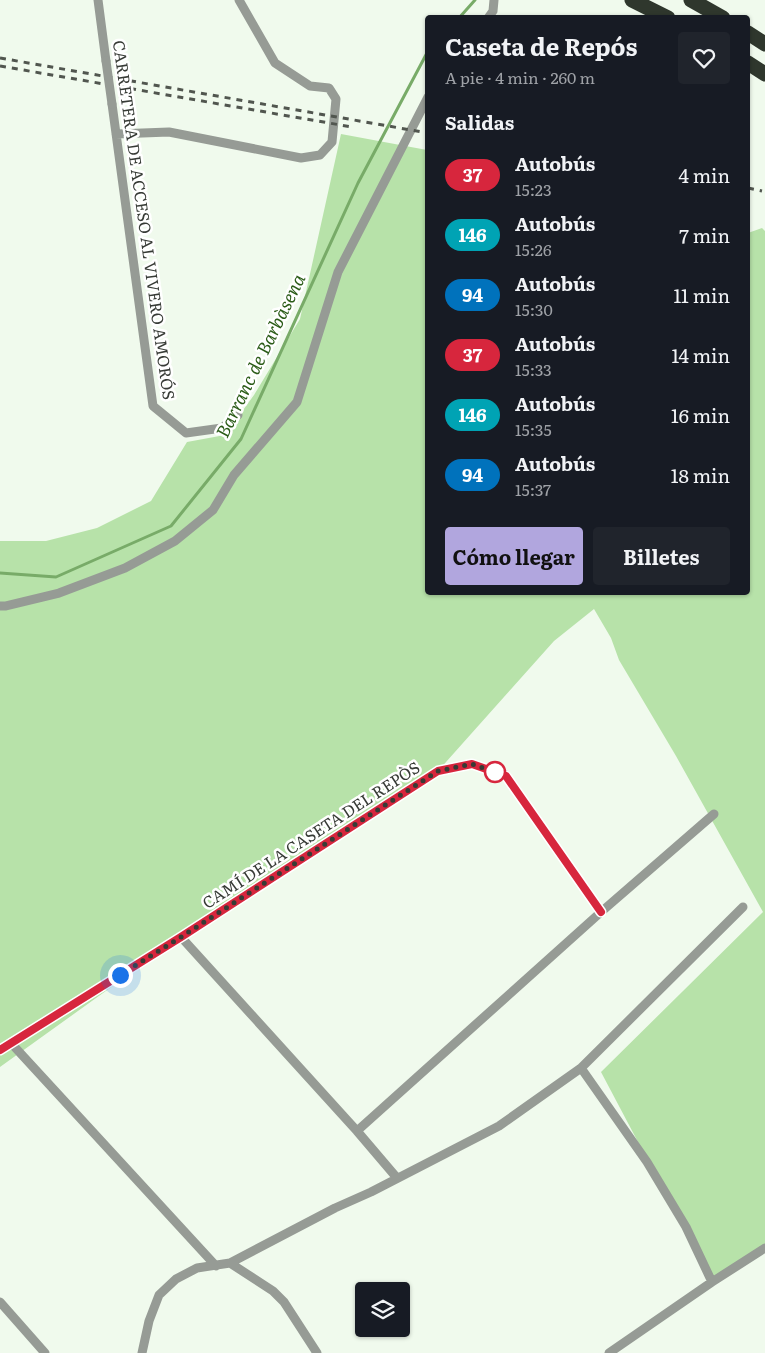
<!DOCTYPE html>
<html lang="es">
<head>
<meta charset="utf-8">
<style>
  :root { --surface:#171b24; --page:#20242c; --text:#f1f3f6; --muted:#9ea1a6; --accent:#b1a6de }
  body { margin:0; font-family:Literata,serif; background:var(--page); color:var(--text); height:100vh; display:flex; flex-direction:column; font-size:19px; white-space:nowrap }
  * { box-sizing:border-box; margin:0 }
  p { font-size:16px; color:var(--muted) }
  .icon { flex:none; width:28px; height:28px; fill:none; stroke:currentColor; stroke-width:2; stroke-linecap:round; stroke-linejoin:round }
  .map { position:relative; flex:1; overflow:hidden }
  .panel { position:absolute; left:425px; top:15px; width:325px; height:580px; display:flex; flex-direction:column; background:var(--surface); border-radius:5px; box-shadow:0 1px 4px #0004 }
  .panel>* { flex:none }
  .badge { padding:0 10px; border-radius:16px; font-size:18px; line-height:32px }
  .controls { position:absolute; left:355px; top:1282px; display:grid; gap:10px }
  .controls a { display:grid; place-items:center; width:55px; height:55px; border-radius:5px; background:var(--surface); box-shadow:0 1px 4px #0004; font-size:25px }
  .you { position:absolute; width:25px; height:25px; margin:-12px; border:4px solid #fff; border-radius:50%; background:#1a73e8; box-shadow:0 0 0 8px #1a73e833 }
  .map>.badge { position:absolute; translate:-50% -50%; box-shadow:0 0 0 2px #fff }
  h2 { padding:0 20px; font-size:19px; line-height:45px }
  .round { display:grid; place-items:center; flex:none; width:52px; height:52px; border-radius:5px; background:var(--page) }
  .headline { display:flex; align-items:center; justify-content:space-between; height:85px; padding:0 20px }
  h1 { font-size:24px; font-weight:700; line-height:38px }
  .action { display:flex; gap:10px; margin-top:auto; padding:10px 20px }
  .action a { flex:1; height:58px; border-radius:5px; background:var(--accent); color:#111; font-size:20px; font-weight:700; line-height:58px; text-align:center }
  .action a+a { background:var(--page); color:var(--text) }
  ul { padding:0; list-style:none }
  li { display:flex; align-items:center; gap:15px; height:60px; padding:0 20px }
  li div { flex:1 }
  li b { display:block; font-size:19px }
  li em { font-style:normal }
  li .badge { min-width:55px; font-weight:700; text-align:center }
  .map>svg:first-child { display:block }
  .green { fill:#b7e2a9 }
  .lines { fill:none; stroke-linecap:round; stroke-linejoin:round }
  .stream { stroke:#78ab68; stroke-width:3 }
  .street { stroke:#969b95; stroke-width:9 }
  .highway { stroke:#2f372d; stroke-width:15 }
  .rail { stroke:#51564f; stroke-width:3; stroke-dasharray:6 6; stroke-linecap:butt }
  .street-bridge { stroke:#969b95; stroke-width:9 }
  .line-casing { stroke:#fff; stroke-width:11 }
  .line { stroke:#d7263d; stroke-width:8 }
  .walk { stroke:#373b36; stroke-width:5; stroke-dasharray:0 9 }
  .stop-dot { fill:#fff; stroke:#d7263d; stroke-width:2.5 }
  .labels { text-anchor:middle; stroke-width:5; stroke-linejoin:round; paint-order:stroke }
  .street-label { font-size:16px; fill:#373b36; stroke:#fff }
  .water-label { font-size:18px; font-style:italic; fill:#2b5c18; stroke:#fff }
</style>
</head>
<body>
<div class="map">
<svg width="765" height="1353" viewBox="0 0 765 1353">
  <rect width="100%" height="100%" fill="#f0faed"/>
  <!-- green -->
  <path class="green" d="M 341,134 L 427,150 L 428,592 L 748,592 L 748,233 L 762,228 L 765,231 L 765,1248 L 712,1282 L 601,1072 L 763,912 L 676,756 L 619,660 L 611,638 L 594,609 L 554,641 L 438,771 L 181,937 L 0,1067 L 0,541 L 46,541 L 97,528 L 151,501 L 187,442 L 225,435 L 254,395 L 300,319 Z"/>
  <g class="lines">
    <!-- stream -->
    <path class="stream" d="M 459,18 L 475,0
      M 0,573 L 56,577 L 171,526 L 241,439 L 358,183 L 428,51"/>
    <!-- street -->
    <path class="street" d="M 98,0 L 106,61
      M 488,18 L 493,11 L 494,0
      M 112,104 L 153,406 L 186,433 L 222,428 L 238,415
      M 116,134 L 169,132 L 301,158 L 320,155 L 332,142 L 336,99 L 329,88 L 310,86 L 275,63 L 239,0
      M 0,606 L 5,606 L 59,593 L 125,568 L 175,541 L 213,510 L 234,475 L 297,402 L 338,272 L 428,97
      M 181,937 L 357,1131 L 397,1178
      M 11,1043 L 216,1266
      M 0,1050 L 181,937 L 438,771 L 472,764 L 506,775 L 601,912
      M 581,1068 L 647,1162 L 686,1227 L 712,1282
      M 357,1131 L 601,912 L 714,814
      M 230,1263 L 273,1291 L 284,1302 L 317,1353
      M 0,1302 L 45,1353
      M 142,1353 L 149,1321 L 159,1295 L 176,1279 L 197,1268 L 230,1263 L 335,1208 L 371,1192 L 499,1126 L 581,1068 L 743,907
      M 609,1353 L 712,1282 L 765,1248"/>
    <!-- highway -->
    <path class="highway" d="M 632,0 L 668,18
      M 691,0 L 723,18
      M 748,33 L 765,44
      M 748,63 L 765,74"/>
    <!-- rail -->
    <path class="rail" d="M 0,58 L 428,133
      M 0,66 L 352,127
      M 748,188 L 762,191"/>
    <!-- street-bridge -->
    <path class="street-bridge" d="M 106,61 L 112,104"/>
  </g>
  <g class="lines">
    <!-- line casing -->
    <g class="line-casing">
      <path id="line" d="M 0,1050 L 181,937 L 438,771 L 472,764 L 506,776 L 601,912"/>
    </g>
    <!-- line -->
    <use href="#line" class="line"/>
    <!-- walk -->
    <path class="walk" d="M 120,975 L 181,937 L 438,771 L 472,764 L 495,772"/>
  </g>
  <!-- markers -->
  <circle class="stop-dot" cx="495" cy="772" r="10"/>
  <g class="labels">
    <!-- street labels -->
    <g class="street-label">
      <text transform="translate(144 220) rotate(82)" y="6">CARRETERA DE ACCESO AL VIVERO AMORÓS</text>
      <text transform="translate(311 835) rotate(-33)" y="6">CAMÍ DE LA CASETA DEL REPÒS</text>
    </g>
    <!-- water labels -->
    <g class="water-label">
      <text transform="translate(261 356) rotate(-64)" y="6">Barranc de Barbàsena</text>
    </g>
  </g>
</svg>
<div class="controls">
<a><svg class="icon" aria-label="layers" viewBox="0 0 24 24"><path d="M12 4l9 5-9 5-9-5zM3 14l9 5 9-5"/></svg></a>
</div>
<div class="you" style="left:120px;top:975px"></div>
<section class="panel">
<div class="headline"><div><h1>Caseta de Repós</h1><p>A pie · 4 min · 260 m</p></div><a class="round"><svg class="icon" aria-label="heart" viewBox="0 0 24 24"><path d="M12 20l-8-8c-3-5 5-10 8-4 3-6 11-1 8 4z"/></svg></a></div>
<h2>Salidas</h2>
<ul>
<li><span class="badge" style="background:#d7263d;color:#fff">37</span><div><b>Autobús</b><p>15:23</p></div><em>4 min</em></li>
<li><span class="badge" style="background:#00a3b4;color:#fff">146</span><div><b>Autobús</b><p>15:26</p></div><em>7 min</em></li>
<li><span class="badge" style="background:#0072bc;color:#fff">94</span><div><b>Autobús</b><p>15:30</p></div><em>11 min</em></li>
<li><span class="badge" style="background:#d7263d;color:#fff">37</span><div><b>Autobús</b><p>15:33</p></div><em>14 min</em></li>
<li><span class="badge" style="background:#00a3b4;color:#fff">146</span><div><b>Autobús</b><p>15:35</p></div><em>16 min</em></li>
<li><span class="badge" style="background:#0072bc;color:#fff">94</span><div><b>Autobús</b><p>15:37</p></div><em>18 min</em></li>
</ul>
<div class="action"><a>Cómo llegar</a><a>Billetes</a></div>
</section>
</div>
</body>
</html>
